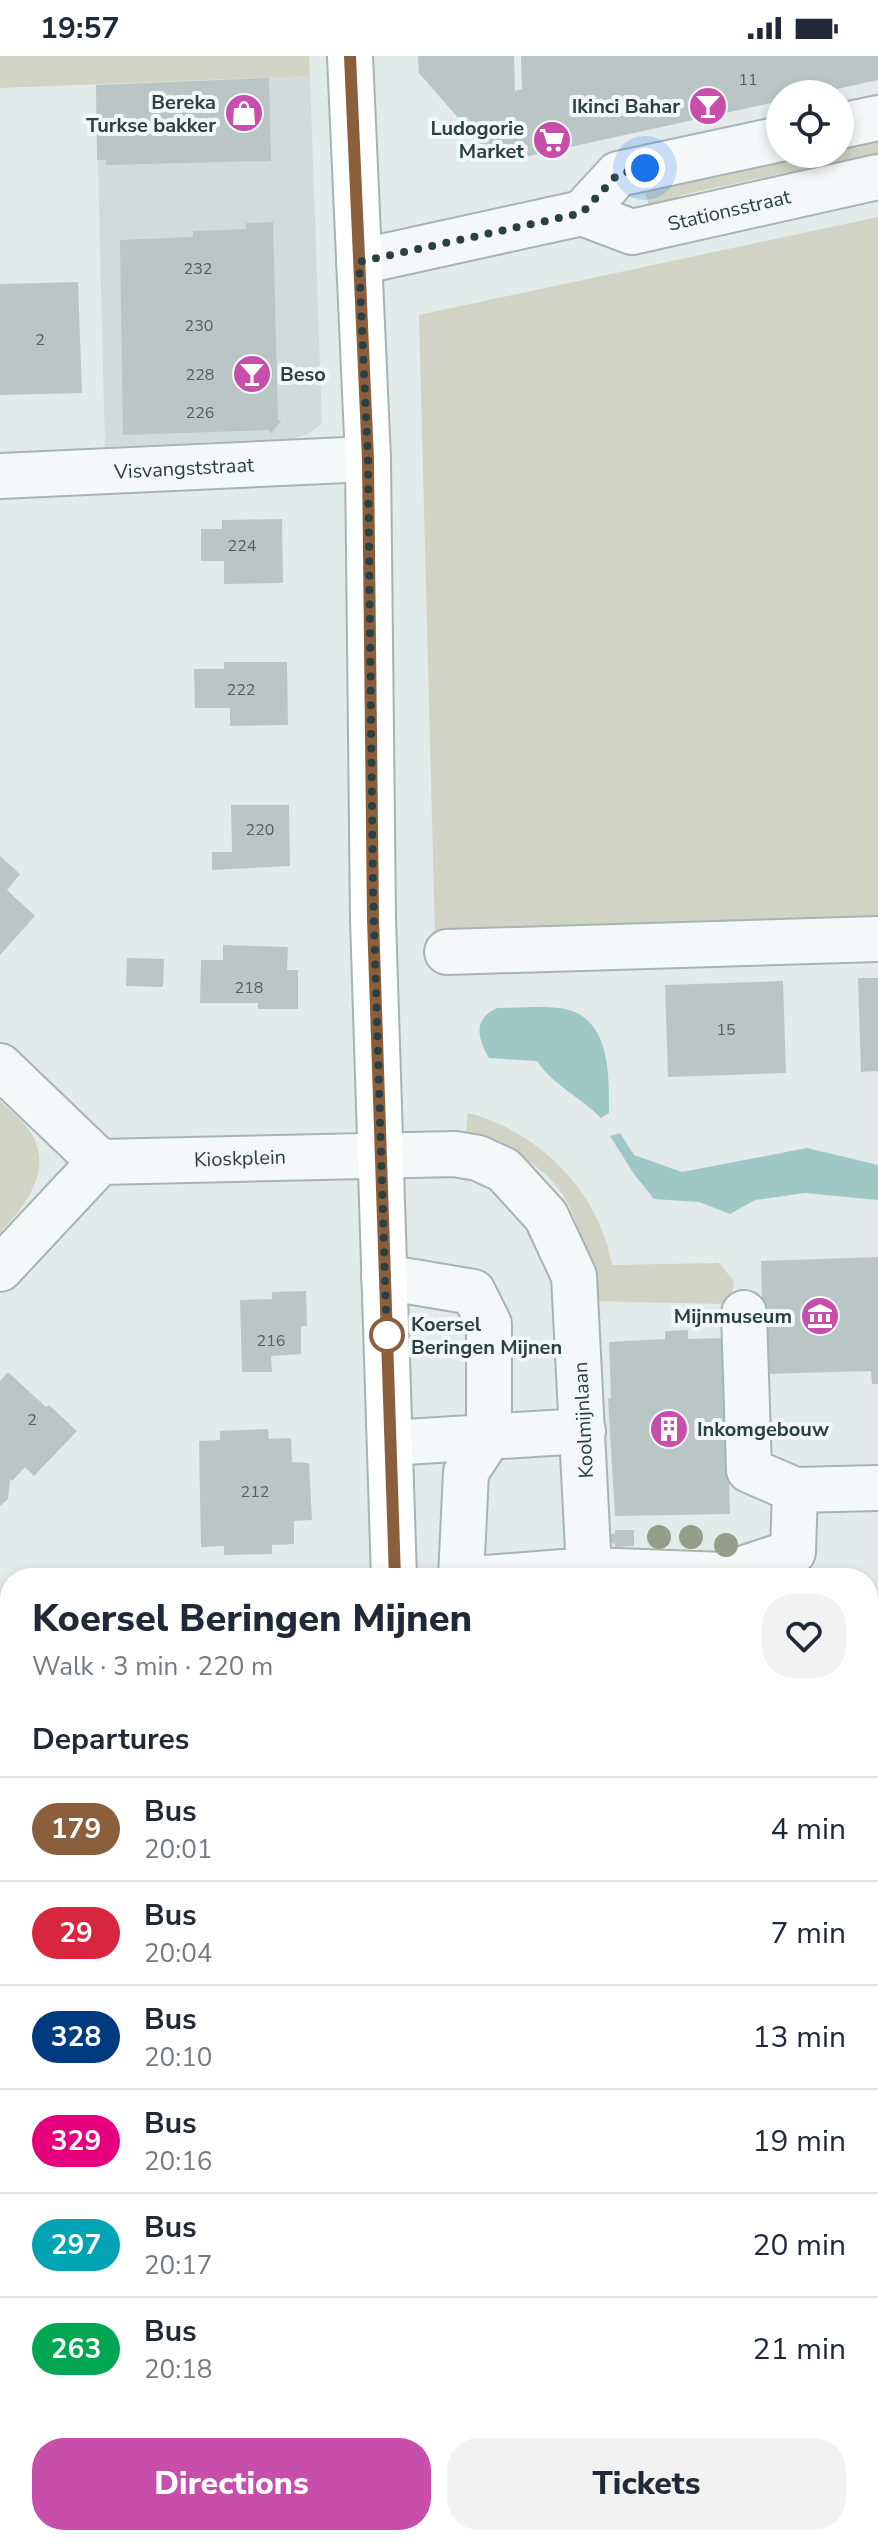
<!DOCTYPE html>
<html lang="en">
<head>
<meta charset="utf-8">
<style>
  :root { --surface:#fff; --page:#f2f2f3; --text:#1f2937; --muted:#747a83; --line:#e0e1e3; --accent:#c84eac }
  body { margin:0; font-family:"Nunito Sans",sans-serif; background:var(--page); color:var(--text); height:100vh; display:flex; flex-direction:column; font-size:30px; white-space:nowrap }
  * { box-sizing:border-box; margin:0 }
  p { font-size:26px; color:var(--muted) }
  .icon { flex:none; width:44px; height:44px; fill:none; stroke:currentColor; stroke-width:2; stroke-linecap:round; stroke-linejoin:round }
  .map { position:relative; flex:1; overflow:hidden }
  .sheet { position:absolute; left:0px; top:1512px; width:878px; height:978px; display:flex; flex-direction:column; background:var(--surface); border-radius:32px 32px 0 0; box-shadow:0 4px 12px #0003 }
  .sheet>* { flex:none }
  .badge { padding:0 16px; border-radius:26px; font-size:28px; line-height:52px }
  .buttons { position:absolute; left:766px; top:24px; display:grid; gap:16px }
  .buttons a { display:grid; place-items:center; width:88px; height:88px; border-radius:50%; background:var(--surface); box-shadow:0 4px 12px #0003; font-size:40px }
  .you { position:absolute; width:40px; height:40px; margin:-20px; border:6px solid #fff; border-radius:50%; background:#1a73e8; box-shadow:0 0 0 12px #1a73e833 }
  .map>.badge { position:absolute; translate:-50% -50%; box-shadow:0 0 0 4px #fff }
  h2 { padding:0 32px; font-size:30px; line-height:72px }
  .round { display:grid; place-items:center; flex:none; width:84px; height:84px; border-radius:32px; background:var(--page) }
  .summary { display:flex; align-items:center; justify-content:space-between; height:136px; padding:0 32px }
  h1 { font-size:38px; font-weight:800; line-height:60px }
  .action { display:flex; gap:16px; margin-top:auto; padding:16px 32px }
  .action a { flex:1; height:92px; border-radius:32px; background:var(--accent); color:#fff; font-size:32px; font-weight:800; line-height:92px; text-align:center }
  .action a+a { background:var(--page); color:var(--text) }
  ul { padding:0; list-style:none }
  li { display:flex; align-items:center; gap:24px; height:104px; padding:0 32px; border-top:2px solid var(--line) }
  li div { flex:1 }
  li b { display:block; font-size:30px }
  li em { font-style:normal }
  li .badge { min-width:88px; font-weight:700; text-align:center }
  .status { display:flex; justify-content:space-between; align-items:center; height:56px; padding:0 40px; background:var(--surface); direction:ltr }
  .status svg { height:22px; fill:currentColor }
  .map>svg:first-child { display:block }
  .built { fill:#d0dcdc }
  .green { fill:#d1d3c4 }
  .water { fill:#9fc8c4 }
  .building { fill:#bac6c6 }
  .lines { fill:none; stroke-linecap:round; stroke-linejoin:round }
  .minor-casing { stroke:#a7b4b4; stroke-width:48 }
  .major-casing { stroke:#a2b5b5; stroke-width:48 }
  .minor { stroke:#f5f8f8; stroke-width:44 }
  .major { stroke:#fff; stroke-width:44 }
  .tree { fill:#959c89 }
  .line-casing { stroke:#fff; stroke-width:18 }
  .line { stroke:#8b5e3c; stroke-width:12 }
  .walk { stroke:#2b4141; stroke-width:8; stroke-dasharray:0 14.4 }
  .stop-dot { fill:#fff; stroke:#8b5e3c; stroke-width:4 }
  .labels { text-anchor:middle; stroke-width:8; stroke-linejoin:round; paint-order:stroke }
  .number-label { font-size:16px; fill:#4f6262 }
  .poi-label { font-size:20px; font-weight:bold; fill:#2b4141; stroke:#f2f7f7; text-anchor:end }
  .street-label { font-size:20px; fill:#2b4141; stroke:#f2f7f7 }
  .stop-label { font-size:20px; font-weight:bold; fill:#2b4141; stroke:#f2f7f7; text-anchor:start }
</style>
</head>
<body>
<div class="status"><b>19:57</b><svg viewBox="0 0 49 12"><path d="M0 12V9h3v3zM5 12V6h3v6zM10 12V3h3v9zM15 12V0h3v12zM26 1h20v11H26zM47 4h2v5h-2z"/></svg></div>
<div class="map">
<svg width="878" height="2489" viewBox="0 0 878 2489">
  <rect width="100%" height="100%" fill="#e2eaea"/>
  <!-- built -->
  <path class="built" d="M 310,20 L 322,367 L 310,377 L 296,382 L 105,391 L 96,29 Z"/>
  <!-- green -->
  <path class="green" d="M 0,0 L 309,0 L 310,20 L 0,32 Z
    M 878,85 L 878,97 L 681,139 L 669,154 L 655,153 L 648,147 L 645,133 L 662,118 L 678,129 L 820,98 L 840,98 L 840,94 Z
    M 878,161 L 878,870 L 435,879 L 419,259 Z
    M 0,1045 C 10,1054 23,1064 31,1077 C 54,1115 25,1150 0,1177 Z
    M 468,1057 C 539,1075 600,1137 612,1209 L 719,1207 L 734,1225 L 732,1241 L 724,1248 L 590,1245 C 584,1179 576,1125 508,1094 C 496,1088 479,1087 465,1084 Z
    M 10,1813 L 10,2480 L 354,2480 L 354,2489 L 0,2489 L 0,1816 Z
    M 452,2480 L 502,2480 L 502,2489 L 453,2489 Z
    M 522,2480 L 701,2480 L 700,2489 L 521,2489 Z"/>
  <!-- water -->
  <path class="water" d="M 497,952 C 515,952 548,949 565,953 C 611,963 609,1020 609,1057 L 601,1062 C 580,1041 553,1029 537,1005 L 489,1002 C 478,983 472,963 497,952 Z
    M 620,1077 L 634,1099 L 682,1116 L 807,1092 L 878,1109 L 878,1144 L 805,1137 L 755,1144 L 730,1158 L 699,1146 L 654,1143 L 634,1118 L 610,1080 Z"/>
  <!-- building -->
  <path class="building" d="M 418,0 L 514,0 L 515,35 L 522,33 L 521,0 L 878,0 L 878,24 L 814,38 L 780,38 L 780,45 L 529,100 L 485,93 L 419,17 Z
    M 269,22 L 271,105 L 106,109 L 106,104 L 97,104 L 96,29 Z
    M 273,166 L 278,364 L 281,365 L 271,377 L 269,374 L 123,379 L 120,184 L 193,181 L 193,175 L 246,173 L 246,167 Z
    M 78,226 L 82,337 L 0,339 L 0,228 Z
    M 282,463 L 283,527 L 224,528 L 224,505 L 201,505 L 201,473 L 222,473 L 222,464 Z
    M 224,606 L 287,606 L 288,669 L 230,670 L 230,652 L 195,652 L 194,613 L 224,613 Z
    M 231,749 L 289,749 L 290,810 L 212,814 L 212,796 L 232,796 Z
    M 0,800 L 20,818 L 7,834 L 35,860 L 0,899 Z
    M 223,889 L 288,891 L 287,914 L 298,914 L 298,953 L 258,953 L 258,947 L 200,947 L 201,904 L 223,904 Z
    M 127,902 L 164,903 L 163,931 L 126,930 Z
    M 858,922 L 878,922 L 878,1015 L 861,1016 Z
    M 783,925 L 786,1017 L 668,1021 L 665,929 Z
    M 878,1201 L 878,1328 L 872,1328 L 871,1315 L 764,1318 L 761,1205 Z
    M 306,1235 L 307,1270 L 301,1270 L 301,1298 L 271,1300 L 272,1316 L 242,1316 L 240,1244 L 272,1243 L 272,1236 Z
    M 688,1274 L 688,1283 L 725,1282 L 730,1458 L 615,1460 L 608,1343 L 611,1342 L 609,1286 L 665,1283 L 665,1275 Z
    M 8,1316 L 46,1351 L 49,1349 L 77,1375 L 34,1420 L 25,1411 L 12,1425 L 10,1423 L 8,1443 L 0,1450 L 0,1325 Z
    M 268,1373 L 269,1383 L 291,1382 L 292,1406 L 309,1407 L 312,1464 L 294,1465 L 294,1488 L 272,1489 L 272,1498 L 224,1499 L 224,1490 L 201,1491 L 199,1385 L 220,1384 L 220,1375 Z
    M 615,1474 L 634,1474 L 634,1490 L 615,1491 L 615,1488 L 609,1486 L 609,1479 L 615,1477 Z
    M 868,2379 L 878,2379 L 878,2489 L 700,2489 L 701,2480 L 868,2480 Z"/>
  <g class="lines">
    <!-- minor casing -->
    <g class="minor-casing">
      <path id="minor" d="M 840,70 L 878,62
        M 582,157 L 618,118 L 780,83
        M 359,206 L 582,157 L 632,176 L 878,121
        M 0,420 L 368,403
        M 447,896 L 878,883
        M 0,1010 L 100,1106
        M 0,1213 L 100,1106 L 455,1098 L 478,1102 L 504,1114 L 546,1160 L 574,1220 L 589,1514 L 588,1522
        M 384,1221 L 473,1236 L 489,1268 L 489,1381 L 466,1416 L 461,1522
        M 744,1257 L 749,1414 L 795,1434 L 878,1432
        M 390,1387 L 583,1375
        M 485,1522 L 589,1514 L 724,1519 L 793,1496 L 795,1434
        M 0,1797 L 10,1794"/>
    </g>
    <!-- major casing -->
    <g class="major-casing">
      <path id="major" d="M 350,0 L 368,403 L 373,863 L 394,1522
        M 419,2480 L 419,2489"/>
    </g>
    <!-- minor -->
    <use href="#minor" class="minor"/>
    <!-- major -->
    <use href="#major" class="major"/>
  </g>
  <!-- trees -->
  <g class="tree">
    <circle cx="659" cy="1481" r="12"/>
    <circle cx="691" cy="1481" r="12"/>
    <circle cx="726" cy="1489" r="12"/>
  </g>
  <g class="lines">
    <!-- line casing -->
    <g class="line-casing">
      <path id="line" d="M 350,0 L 368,403 L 373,863 L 395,1522"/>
    </g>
    <!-- line -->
    <use href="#line" class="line"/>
    <!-- walk -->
    <path class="walk" d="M 387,1279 L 387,1288 L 373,837 L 368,403 L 359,206 L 582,157 L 618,118 L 645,112"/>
  </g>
  <!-- icons -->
  <defs>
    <g id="bar-disc" transform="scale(2)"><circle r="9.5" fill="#c84eac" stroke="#f2f7f7"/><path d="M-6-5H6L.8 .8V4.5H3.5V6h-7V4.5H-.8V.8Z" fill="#fff"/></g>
    <g id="shop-disc" transform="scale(2)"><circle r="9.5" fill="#c84eac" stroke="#f2f7f7"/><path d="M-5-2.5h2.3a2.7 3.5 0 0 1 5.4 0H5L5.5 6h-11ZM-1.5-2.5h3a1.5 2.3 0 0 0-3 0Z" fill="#fff"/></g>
    <g id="supermarket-disc" transform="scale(2)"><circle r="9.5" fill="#c84eac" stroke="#f2f7f7"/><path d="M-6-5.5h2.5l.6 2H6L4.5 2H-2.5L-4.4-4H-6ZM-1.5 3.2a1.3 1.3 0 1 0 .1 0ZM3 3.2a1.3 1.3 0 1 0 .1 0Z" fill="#fff"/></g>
    <g id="museum-disc" transform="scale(2)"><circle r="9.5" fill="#c84eac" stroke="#f2f7f7"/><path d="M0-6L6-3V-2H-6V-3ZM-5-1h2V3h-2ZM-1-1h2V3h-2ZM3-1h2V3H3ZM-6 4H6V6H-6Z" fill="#fff"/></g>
    <g id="building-disc" transform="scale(2)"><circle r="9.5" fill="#c84eac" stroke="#f2f7f7"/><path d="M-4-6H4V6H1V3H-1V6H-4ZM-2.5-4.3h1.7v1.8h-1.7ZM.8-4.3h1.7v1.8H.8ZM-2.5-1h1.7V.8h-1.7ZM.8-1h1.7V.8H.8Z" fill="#fff"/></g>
  </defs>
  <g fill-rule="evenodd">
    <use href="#bar-disc" x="708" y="50"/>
    <use href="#shop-disc" x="244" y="57"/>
    <use href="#supermarket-disc" x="552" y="84"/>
    <use href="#bar-disc" x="252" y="318"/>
    <use href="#museum-disc" x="820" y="1260"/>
    <use href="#building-disc" x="669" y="1373"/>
  </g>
  <!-- markers -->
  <circle class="stop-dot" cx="387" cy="1279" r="16"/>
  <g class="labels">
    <!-- number labels -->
    <g class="number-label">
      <text x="748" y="29">11</text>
      <text x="198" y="218">232</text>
      <text x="199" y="275">230</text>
      <text x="40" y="289">2</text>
      <text x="200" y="324">228</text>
      <text x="200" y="362">226</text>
      <text x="242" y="495">224</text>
      <text x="241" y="639">222</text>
      <text x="260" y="779">220</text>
      <text x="249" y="937">218</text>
      <text x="726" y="979">15</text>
      <text x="271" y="1290">216</text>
      <text x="32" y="1369">2</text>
      <text x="255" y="1441">212</text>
    </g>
    <!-- poi labels -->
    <g class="poi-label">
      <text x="216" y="53">Bereka<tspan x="216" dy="23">Turkse bakker</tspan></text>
      <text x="680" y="57">Ikinci Bahar</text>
      <text x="524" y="79">Ludogorie<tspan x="524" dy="23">Market</tspan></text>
      <text x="280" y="325" text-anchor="start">Beso</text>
      <text x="792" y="1267">Mijnmuseum</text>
      <text x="697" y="1380" text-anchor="start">Inkomgebouw</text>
    </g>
    <!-- street labels -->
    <g class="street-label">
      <text transform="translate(729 154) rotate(-13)" y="7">Stationsstraat</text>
      <text transform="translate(184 412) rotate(-3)" y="7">Visvangststraat</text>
      <text transform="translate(240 1102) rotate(-2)" y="7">Kioskplein</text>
      <text transform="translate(583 1364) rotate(-93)" y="7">Koolmijnlaan</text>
    </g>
    <!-- stop labels -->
    <g class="stop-label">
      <text x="411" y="1275">Koersel<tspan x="411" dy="23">Beringen Mijnen</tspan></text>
    </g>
  </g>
</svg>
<div class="buttons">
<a><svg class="icon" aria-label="locate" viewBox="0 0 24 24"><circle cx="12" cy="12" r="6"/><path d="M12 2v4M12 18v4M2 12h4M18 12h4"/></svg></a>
</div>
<div class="you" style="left:645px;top:112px"></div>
<section class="sheet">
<div class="summary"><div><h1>Koersel Beringen Mijnen</h1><p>Walk · 3 min · 220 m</p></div><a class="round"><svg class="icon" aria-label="heart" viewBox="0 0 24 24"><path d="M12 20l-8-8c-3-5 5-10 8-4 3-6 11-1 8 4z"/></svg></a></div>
<h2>Departures</h2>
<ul>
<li><span class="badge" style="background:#8b5e3c;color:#fff">179</span><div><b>Bus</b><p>20:01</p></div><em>4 min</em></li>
<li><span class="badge" style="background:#d7263d;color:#fff">29</span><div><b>Bus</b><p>20:04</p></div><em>7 min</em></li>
<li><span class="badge" style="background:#003b80;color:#fff">328</span><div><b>Bus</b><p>20:10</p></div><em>13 min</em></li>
<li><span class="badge" style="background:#e6007e;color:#fff">329</span><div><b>Bus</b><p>20:16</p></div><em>19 min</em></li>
<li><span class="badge" style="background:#00a3b4;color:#fff">297</span><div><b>Bus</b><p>20:17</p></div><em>20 min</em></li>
<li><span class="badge" style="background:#00a651;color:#fff">263</span><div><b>Bus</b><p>20:18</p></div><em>21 min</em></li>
</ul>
<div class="action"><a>Directions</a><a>Tickets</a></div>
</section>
</div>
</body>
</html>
